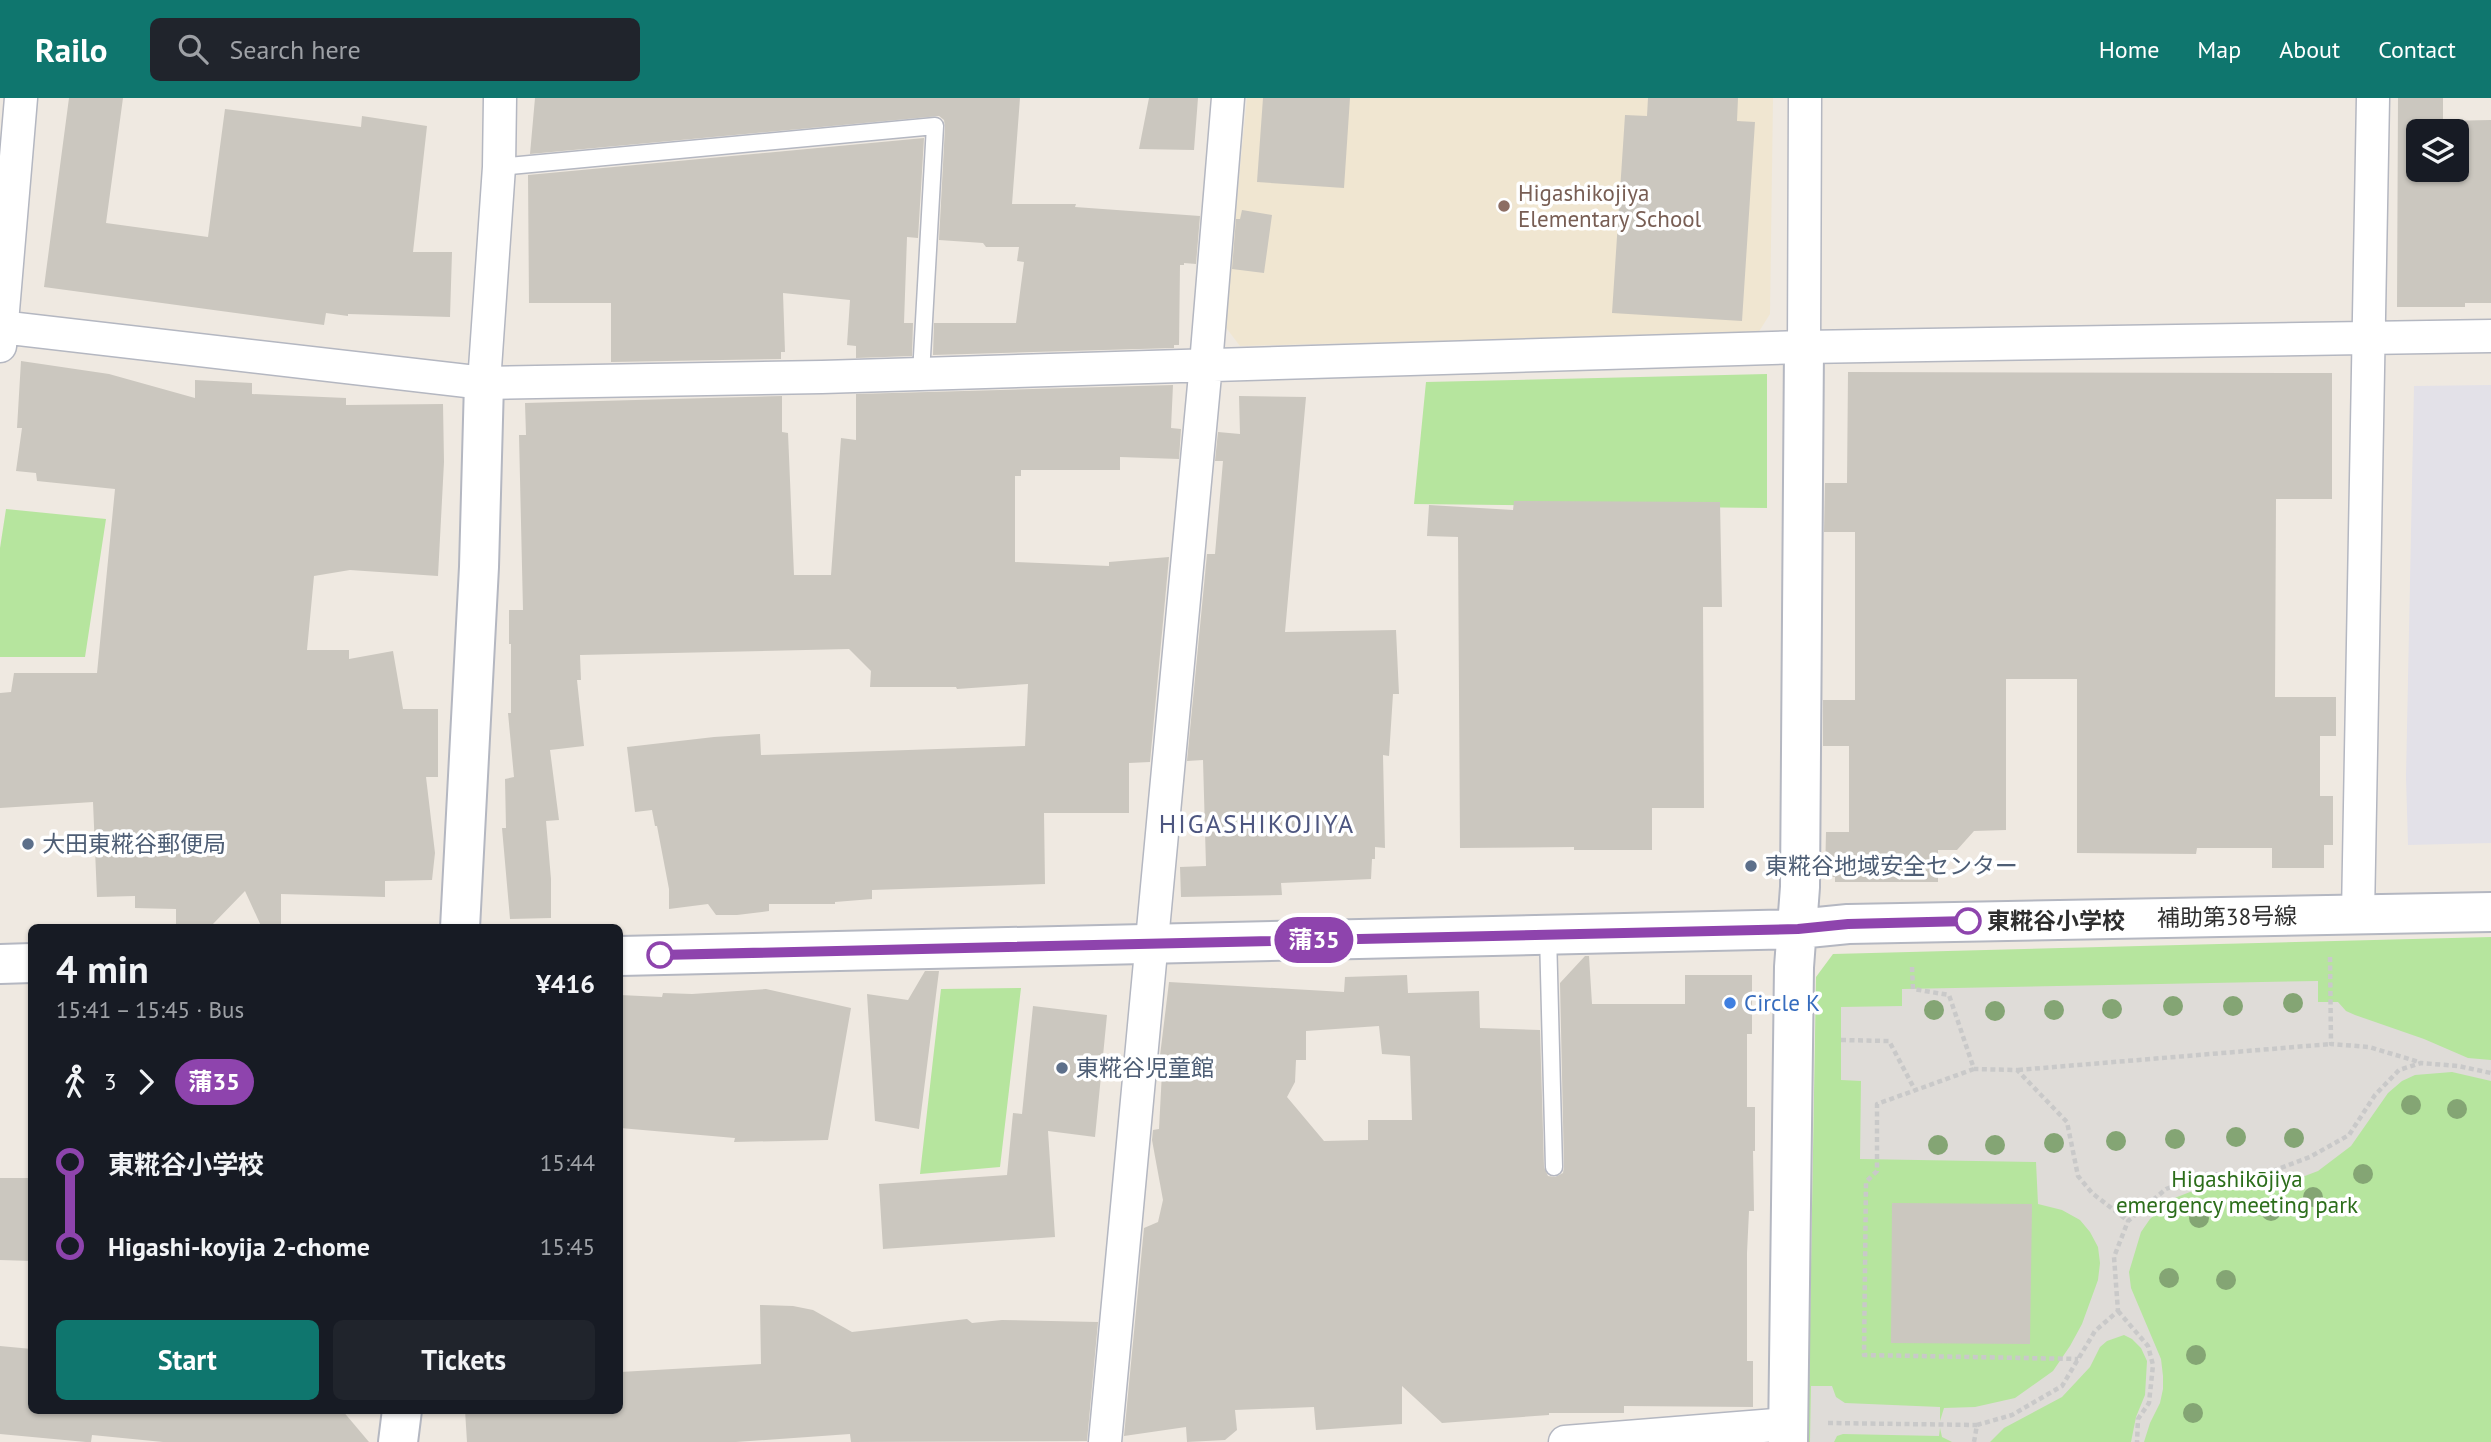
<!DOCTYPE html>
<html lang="en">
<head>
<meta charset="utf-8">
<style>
  :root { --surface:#171b24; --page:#20242c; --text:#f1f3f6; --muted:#9ea1a6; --accent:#0f766e }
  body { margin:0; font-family:"PT Sans","Noto Sans JP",sans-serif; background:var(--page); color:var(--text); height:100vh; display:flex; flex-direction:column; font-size:26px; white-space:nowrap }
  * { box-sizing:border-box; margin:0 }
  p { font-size:23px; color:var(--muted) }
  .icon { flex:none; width:38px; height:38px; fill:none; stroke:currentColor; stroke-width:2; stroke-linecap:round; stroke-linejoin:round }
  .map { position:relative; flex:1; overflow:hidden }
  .sheet { position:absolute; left:28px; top:826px; width:595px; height:490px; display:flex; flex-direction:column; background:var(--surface); border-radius:10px; box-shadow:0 2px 5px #0004 }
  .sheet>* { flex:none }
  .badge { padding:0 14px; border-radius:23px; font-size:24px; line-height:46px }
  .fabs { position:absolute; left:2406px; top:21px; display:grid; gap:14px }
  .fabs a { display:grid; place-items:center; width:63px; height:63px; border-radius:10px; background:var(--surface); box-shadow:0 2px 5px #0004; font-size:35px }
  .map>.badge { position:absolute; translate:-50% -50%; box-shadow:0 0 0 4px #fff }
  .legs { display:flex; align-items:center; gap:10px; height:77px; padding:0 28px; font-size:23px }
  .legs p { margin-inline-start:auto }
  .headline { display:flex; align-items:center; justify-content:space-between; height:119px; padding:0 28px }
  h1 { font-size:38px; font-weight:600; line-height:52px }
  .button { display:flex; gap:14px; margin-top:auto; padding:14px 28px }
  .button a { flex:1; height:80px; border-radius:10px; background:var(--accent); color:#fff; font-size:28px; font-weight:600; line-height:80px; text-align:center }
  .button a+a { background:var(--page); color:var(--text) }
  ul { padding:0 28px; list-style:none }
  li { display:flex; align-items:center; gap:24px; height:84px; font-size:26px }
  li i { display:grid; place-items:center; width:10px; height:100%; margin:0 9px; background:currentColor }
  li i::after { content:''; width:18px; height:18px; margin:-9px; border:5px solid; border-radius:50%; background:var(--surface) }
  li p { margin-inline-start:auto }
  li:first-child i { background:linear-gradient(#0000 50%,currentColor 0) }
  li:last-child i { background:linear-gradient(currentColor 50%,#0000 0) }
  header { display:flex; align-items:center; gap:42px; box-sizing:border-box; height:98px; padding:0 35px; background:var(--accent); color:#fff }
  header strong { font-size:33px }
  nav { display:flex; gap:38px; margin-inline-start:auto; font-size:24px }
  .search { width:490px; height:63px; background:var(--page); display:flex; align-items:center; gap:18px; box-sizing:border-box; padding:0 24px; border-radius:10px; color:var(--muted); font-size:26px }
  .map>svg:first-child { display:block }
  .industrial { fill:#e3e1e8 }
  .education { fill:#f0e6d1 }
  .green { fill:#b6e59e }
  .plaza { fill:#dfdcd8 }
  .building { fill:#cbc7bf; fill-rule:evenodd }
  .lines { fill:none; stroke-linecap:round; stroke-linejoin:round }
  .service-casing { stroke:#b4b7c1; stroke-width:19 }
  .minor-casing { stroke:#b4b7c1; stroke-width:35 }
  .tertiary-casing { stroke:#b4b7c1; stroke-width:42 }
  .path { stroke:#c9c9c9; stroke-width:4.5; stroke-dasharray:5 3.5; stroke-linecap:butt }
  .service { stroke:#fff; stroke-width:16 }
  .minor { stroke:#fff; stroke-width:32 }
  .tertiary { stroke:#fff; stroke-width:38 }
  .tree { fill:#84a574 }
  .line-1-casing { stroke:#fff; stroke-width:16 }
  .line-1 { stroke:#8e44ad; stroke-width:10 }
  .education-dot { fill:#8d6e63; stroke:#fff; stroke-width:2.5 }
  .service-dot { fill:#5c6f8a; stroke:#fff; stroke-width:2.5 }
  .stop-1-dot { fill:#fff; stroke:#8e44ad; stroke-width:3.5 }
  .shop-dot { fill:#3f7fe0; stroke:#fff; stroke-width:2.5 }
  .labels { text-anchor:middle; stroke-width:7; stroke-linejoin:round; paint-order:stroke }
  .education-label { font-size:23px; fill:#785e54; stroke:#fff; text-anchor:start }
  .service-label { font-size:23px; fill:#4e5e75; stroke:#fff; text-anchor:start }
  .street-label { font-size:23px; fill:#2e2e2e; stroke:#fff }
  .stop-label { font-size:23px; font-weight:bold; fill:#2e2e2e; stroke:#fff; text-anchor:start }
  .shop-label { font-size:23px; fill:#366cbe; stroke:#fff; text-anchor:start }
  .park-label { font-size:23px; fill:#2c6e1b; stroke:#fff }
  .quarter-label { font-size:26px; letter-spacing:2px; fill:#4d5680; stroke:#fff }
</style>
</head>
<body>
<header>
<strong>Railo</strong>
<div class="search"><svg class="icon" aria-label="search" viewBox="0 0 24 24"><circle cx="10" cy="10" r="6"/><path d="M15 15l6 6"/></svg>Search here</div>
<nav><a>Home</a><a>Map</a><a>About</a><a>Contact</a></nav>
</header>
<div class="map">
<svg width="2491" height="1344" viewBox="0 0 2491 1344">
  <rect width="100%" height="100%" fill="#efe9e1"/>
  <!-- industrial -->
  <path class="industrial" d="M 2491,287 L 2491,745 L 2408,747 L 2406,679 L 2414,288 Z"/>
  <!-- education -->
  <path class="education" d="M 1247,0 L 1773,0 L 1770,216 L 1758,235 L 1240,248 L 1224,227 Z"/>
  <!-- green -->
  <path class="green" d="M 1767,276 L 1767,410 L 1414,406 L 1426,284 Z
    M 6,411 L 106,421 L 85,559 L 0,559 L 0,450 Z
    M 2491,839 L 2491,1344 L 1808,1344 L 1816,879 L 1833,856 Z
    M 1021,890 L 1000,1069 L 920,1076 L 941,891 Z"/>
  <!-- plaza -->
  <path class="plaza" d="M 2318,883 L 2318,904 L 2338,904 L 2346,913 L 2355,917 L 2424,941 L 2468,960 L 2491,962 L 2491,983 L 2452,974 L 2415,977 L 2402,983 L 2388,995 L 2351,1048 L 2318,1073 L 2297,1081 L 2190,1094 L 2172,1101 L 2150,1121 L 2141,1134 L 2129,1174 L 2131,1190 L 2161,1261 L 2163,1278 L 2163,1291 L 2160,1305 L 2150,1325 L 2144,1344 L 2131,1344 L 2136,1319 L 2145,1297 L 2147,1263 L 2141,1250 L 2132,1241 L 2124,1237 L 2107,1243 L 2100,1249 L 2090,1269 L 2062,1299 L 2004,1330 L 1990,1344 L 1952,1344 L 1942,1339 L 1940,1330 L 1939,1338 L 1843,1336 L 1837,1338 L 1834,1344 L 1810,1344 L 1811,1288 L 1832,1288 L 1836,1299 L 1845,1305 L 1940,1309 L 1940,1323 L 1944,1310 L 1975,1309 L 2015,1300 L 2053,1273 L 2070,1248 L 2082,1226 L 2098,1182 L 2100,1165 L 2098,1149 L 2090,1134 L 2080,1122 L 2062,1112 L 2038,1106 L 2036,1064 L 1860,1061 L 1861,983 L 1841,982 L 1841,909 L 1902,908 L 1902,891 Z"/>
  <!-- building -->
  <path class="building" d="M 69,0 L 123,0 L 106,125 L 208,139 L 225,11 L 361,29 L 362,18 L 427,28 L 413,154 L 452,154 L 450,219 L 348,216 L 348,218 L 326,215 L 324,227 L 44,189 Z
    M 535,0 L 1020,0 L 1012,106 L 1076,106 L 1075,109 L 1200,118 L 1196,166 L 1184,165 L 1184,167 L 1180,167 L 1179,247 L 1174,247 L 1174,250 L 933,257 L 934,225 L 1016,225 L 1024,164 L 1017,163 L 1019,149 L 986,149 L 983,145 L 939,142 L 945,29 L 944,22 L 939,18 L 530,56 Z
    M 1149,0 L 1198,0 L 1194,52 L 1139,51 Z
    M 1263,0 L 1350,0 L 1344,90 L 1257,84 Z
    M 1648,0 L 1738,0 L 1737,23 L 1755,24 L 1742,223 L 1612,215 L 1625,17 L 1647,18 Z
    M 2398,0 L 2443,0 L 2443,23 L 2491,22 L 2491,205 L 2465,205 L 2465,209 L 2397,209 ZM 2418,33 L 2457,33 L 2457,72 L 2418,72 Z
    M 924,40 L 918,140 L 907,139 L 904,225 L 913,225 L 912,258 L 856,260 L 856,248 L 847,247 L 850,202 L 783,195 L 785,254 L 781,254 L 781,261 L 611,264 L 611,205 L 529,205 L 528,77 Z
    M 1242,112 L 1272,117 L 1264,175 L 1232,171 L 1236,121 L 1240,121 Z
    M 21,263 L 109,276 L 195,300 L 195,282 L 252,285 L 252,296 L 346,300 L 346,307 L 443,306 L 444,364 L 438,478 L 350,472 L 314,478 L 307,552 L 349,552 L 349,561 L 393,553 L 403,611 L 438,611 L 438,679 L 426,679 L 435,755 L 432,782 L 385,783 L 385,799 L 281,796 L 281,830 L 262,830 L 245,793 L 212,827 L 176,827 L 176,811 L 135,810 L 135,798 L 97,799 L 93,704 L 0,710 L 0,595 L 11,594 L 14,575 L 97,575 L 115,391 L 37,383 L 36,375 L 16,373 L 22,330 L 17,330 Z
    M 1848,274 L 2332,275 L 2332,401 L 2276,401 L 2275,599 L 2336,599 L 2336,638 L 2320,638 L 2320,698 L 2333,698 L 2333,747 L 2324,747 L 2324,770 L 2272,770 L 2272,750 L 2197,750 L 2196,756 L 2077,755 L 2077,581 L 2006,581 L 2006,732 L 1974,733 L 1957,752 L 1938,752 L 1938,784 L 1835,784 L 1835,779 L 1825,779 L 1826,734 L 1849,734 L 1849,648 L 1823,648 L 1823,602 L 1855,602 L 1855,434 L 1824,434 L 1825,385 L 1847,385 Z
    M 1173,287 L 1171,330 L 1181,331 L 1179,361 L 1120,359 L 1120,372 L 1021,372 L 1021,378 L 1015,378 L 1015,464 L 1109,468 L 1109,464 L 1169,459 L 1150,664 L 1129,665 L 1129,715 L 1044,715 L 1045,786 L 872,792 L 872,801 L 835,804 L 835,806 L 769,806 L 769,813 L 737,817 L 716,817 L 708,806 L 669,811 L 669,791 L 657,728 L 655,728 L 652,712 L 635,714 L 627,649 L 714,639 L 760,636 L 761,657 L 1025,648 L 1028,586 L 957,591 L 956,589 L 870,589 L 871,573 L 849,551 L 580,557 L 581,582 L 577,582 L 584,648 L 550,652 L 559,722 L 546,723 L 551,781 L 551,820 L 510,821 L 502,730 L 506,730 L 505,681 L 514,679 L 508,615 L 511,615 L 511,546 L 509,546 L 509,512 L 523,512 L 519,337 L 526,337 L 525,305 L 782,298 L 782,334 L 788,335 L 794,477 L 831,477 L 841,340 L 856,342 L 856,296 Z
    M 1239,298 L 1306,299 L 1285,534 L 1396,532 L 1399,596 L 1393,596 L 1389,658 L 1383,657 L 1385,750 L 1375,749 L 1375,761 L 1372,761 L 1371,781 L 1281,785 L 1282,797 L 1181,799 L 1180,769 L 1206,768 L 1203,662 L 1187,663 L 1207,456 L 1215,456 L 1223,363 L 1215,363 L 1218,334 L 1240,336 Z
    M 1514,403 L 1720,404 L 1722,509 L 1703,509 L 1704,710 L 1652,710 L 1652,752 L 1574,752 L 1574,749 L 1460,750 L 1458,439 L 1427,438 L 1429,407 L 1513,412 Z
    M 1585,858 L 1589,858 L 1592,906 L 1685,906 L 1685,877 L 1752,877 L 1752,936 L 1747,936 L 1747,1009 L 1755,1009 L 1755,1053 L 1753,1053 L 1754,1113 L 1749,1113 L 1747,1155 L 1747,1263 L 1753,1263 L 1753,1309 L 1624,1308 L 1624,1315 L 1549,1315 L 1549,1317 L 1442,1325 L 1402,1288 L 1402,1326 L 1316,1332 L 1314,1309 L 1235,1312 L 1237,1332 L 1225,1342 L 1187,1344 L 1186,1329 L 1124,1338 L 1144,1130 L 1158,1124 L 1163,1102 L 1152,1042 L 1153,1032 L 1159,1031 L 1162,974 L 1158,974 L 1169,884 L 1344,894 L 1345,879 L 1407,877 L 1408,895 L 1479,893 L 1480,930 L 1540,932 L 1544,1069 L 1548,1078 L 1555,1079 L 1563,1075 L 1564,1069 L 1560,885 ZM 1379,928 L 1382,956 L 1410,958 L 1412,1022 L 1368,1022 L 1368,1042 L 1324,1043 L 1287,999 L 1295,984 L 1296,962 L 1306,962 L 1306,933 Z
    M 925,873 L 939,873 L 919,1031 L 875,1023 L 867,896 L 908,902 Z
    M 766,891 L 851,910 L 828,1042 L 734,1044 L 735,1040 L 620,1030 L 620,897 L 662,899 L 663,895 L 692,896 Z
    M 1033,908 L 1107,917 L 1095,1039 L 1048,1033 L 1055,1139 L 883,1151 L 879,1086 L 1007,1077 L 1013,1015 L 1022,1016 Z
    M 0,1080 L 32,1080 L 32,1163 L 0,1162 Z
    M 1892,1105 L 2032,1106 L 2030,1246 L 1891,1245 Z
    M 760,1207 L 793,1208 L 813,1212 L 852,1234 L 967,1221 L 972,1225 L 1002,1222 L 1098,1224 L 1087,1343 L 851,1344 L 850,1336 L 736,1344 L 467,1344 L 465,1312 L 620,1312 L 620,1274 L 761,1266 Z
    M 0,1248 L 32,1251 L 32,1312 L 342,1312 L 369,1344 L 163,1344 L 92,1337 L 91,1344 L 86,1344 L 0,1336 Z"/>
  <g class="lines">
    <!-- service casing -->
    <g class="service-casing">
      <path id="service" d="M 499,69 L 935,28 L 921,276
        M 1548,836 L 1554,1069"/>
    </g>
    <!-- minor casing -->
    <g class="minor-casing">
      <path id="minor" d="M 0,229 L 484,285 L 822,279 L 1804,249 L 2491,238
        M 0,248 L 21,0
        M 1804,249 L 1805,0
        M 484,285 L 499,69 L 500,0
        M 2358,817 L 2373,0
        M 1105,1344 L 1206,266 L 1228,0
        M 1565,1344 L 1788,1326"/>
    </g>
    <!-- tertiary casing -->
    <g class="tertiary-casing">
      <path id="tertiary" d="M 460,830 L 479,469 L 484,285
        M 620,858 L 1798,831 L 1848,826 L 2491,814
        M 0,866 L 32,865
        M 398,1344 L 402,1312
        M 1788,1344 L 1794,869 L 1800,789 L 1804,249"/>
    </g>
    <!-- path -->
    <path class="path" d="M 2330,859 L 2331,946 L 2369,949 L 2419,964
      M 1912,869 L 1913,891 L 1949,897 L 1974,971 L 2017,972 L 2067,1024 L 2078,1078 L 2092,1095 L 2128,1123
      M 1841,942 L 1889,943 L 1915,992
      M 1974,971 L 1877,1006 L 1877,1073 L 1866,1084 L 1864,1257 L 2078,1261
      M 2018,972 L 2331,946
      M 2118,1213 L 2148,1248 L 2153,1267 L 2149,1305 L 2138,1321 L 2137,1344
      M 1828,1325 L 1977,1327
      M 1974,1344 L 1977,1327 L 2012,1317 L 2062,1288 L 2095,1233 L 2118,1213 L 2114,1159 L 2128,1123 L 2166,1091 L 2206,1076 L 2262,1077 L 2310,1059 L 2349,1037 L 2375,997 L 2399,972 L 2421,965 L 2458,968 L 2491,975"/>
    <!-- service -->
    <use href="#service" class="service"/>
    <!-- minor -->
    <use href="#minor" class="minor"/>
    <!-- tertiary -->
    <use href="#tertiary" class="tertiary"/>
  </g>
  <!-- trees -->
  <g class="tree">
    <circle cx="2293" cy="905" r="10"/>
    <circle cx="2173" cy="908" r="10"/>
    <circle cx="2233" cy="908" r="10"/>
    <circle cx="2112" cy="911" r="10"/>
    <circle cx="1934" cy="912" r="10"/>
    <circle cx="2054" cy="912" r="10"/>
    <circle cx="1995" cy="913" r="10"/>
    <circle cx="2411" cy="1007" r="10"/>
    <circle cx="2457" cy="1011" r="10"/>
    <circle cx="2236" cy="1039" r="10"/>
    <circle cx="2294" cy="1040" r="10"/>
    <circle cx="2175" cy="1041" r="10"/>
    <circle cx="2116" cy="1043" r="10"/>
    <circle cx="2054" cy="1045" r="10"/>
    <circle cx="1938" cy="1047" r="10"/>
    <circle cx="1995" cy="1047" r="10"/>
    <circle cx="2363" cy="1076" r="10"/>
    <circle cx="2313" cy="1099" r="10"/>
    <circle cx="2271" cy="1113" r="10"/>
    <circle cx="2199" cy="1120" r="10"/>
    <circle cx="2169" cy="1180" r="10"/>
    <circle cx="2226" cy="1182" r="10"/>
    <circle cx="2196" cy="1257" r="10"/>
    <circle cx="2193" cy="1315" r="10"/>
  </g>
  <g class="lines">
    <!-- line-1 casing -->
    <g class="line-1-casing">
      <path id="line-1" d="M 660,857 L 1798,831 L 1848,826 L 1968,823"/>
    </g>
    <!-- line-1 -->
    <use href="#line-1" class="line-1"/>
  </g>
  <!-- markers -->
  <circle class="education-dot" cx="1504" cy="108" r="7"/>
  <g class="service-dot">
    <circle cx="28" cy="746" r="7"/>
    <circle cx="1751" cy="768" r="7"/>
    <circle cx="1062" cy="970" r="7"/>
  </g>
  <g class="stop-1-dot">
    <circle cx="1968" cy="823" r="12"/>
    <circle cx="660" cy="857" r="12"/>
  </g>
  <circle class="shop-dot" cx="1730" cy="905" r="7"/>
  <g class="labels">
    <!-- education labels -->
    <g class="education-label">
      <text x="1518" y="103">Higashikojiya<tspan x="1518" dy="26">Elementary School</tspan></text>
    </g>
    <!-- service labels -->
    <g class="service-label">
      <text x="42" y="754">大田東糀谷郵便局</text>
      <text x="1765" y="776">東糀谷地域安全センター</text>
      <text x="1076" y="978">東糀谷児童館</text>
    </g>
    <!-- street labels -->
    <g class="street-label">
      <text transform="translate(2227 819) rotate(-1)" y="8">補助第38号線</text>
    </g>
    <!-- stop labels -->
    <g class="stop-label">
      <text x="1987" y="831">東糀谷小学校</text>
    </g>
    <!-- shop labels -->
    <g class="shop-label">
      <text x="1744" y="913">Circle K</text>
    </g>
    <!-- park labels -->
    <g class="park-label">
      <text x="2237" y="1089">Higashikōjiya<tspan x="2237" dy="26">emergency meeting park</tspan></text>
    </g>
    <!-- quarter labels -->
    <g class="quarter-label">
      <text x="1257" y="735">HIGASHIKOJIYA</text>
    </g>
  </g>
</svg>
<div class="fabs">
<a><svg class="icon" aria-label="layers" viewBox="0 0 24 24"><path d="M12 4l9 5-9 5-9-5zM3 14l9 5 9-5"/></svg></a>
</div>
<b class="badge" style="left:1314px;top:842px;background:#8e44ad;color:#fff">蒲35</b>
<section class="sheet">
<div class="headline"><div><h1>4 min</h1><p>15:41 – 15:45 · Bus</p></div><b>¥416</b></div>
<div class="legs"><svg class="icon" aria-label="walk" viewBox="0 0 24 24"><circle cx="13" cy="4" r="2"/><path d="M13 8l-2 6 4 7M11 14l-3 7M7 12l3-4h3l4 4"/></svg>3<svg class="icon" aria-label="forward" viewBox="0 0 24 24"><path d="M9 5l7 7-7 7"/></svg><b class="badge" style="background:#8e44ad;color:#fff">蒲35</b></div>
<ul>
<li><i style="color:#8e44ad"></i><b>東糀谷小学校</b><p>15:44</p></li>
<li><i style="color:#8e44ad"></i><b>Higashi-koyija 2-chome</b><p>15:45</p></li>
</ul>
<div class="button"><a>Start</a><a>Tickets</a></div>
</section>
</div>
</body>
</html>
